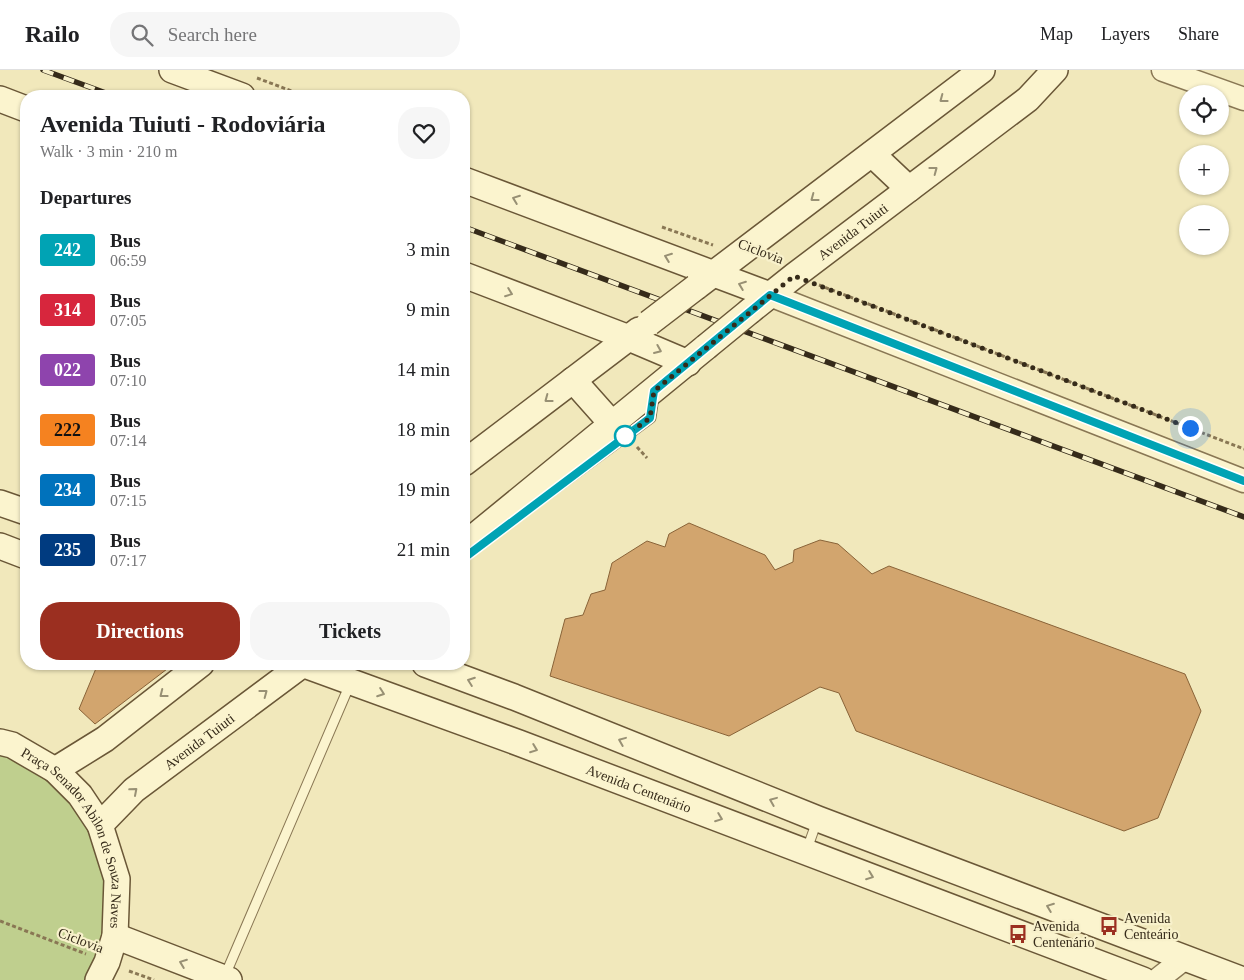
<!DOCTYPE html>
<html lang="en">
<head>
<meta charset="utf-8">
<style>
  :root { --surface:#fff; --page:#f6f6f6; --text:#202124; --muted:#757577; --line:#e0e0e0; --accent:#9b2f20 }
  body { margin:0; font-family:"Times New Roman",serif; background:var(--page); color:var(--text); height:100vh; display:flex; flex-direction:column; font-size:19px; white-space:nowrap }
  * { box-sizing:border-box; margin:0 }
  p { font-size:16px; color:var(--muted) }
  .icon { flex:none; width:28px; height:28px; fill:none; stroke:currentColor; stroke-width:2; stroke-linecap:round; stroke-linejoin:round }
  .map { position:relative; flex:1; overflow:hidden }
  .details { position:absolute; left:20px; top:20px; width:450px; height:580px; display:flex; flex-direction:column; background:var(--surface); border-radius:20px; box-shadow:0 1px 4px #0004 }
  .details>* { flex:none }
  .badge { padding:0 10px; border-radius:4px; font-size:18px; line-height:32px }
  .controls { position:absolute; left:1179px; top:15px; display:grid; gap:10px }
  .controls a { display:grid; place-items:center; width:50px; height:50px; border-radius:50%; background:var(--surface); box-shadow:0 1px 4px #0004; font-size:25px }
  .you { position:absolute; width:25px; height:25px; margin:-12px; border:4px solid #fff; border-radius:50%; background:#1a73e8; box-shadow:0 0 0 8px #1a73e833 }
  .map>.badge { position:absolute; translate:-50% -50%; box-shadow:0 0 0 2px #fff }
  h2 { padding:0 20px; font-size:19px; line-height:45px }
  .round { display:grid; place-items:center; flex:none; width:52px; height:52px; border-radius:20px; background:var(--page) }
  .overview { display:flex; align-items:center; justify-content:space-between; height:85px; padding:0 20px }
  h1 { font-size:24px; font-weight:700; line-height:38px }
  .action { display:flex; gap:10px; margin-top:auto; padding:10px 20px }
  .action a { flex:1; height:58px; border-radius:20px; background:var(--accent); color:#fff; font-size:20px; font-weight:700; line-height:58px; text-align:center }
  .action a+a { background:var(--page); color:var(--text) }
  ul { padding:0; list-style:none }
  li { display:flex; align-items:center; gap:15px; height:60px; padding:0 20px }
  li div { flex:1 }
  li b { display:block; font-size:19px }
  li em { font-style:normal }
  li .badge { min-width:55px; font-weight:700; text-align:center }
  header { display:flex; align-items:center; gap:30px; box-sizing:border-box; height:70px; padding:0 25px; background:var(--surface); border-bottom:1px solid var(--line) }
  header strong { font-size:24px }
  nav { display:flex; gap:28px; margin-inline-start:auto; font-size:18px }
  .search { width:350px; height:45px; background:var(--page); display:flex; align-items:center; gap:12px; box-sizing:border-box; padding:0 18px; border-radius:20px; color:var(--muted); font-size:19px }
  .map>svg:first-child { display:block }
  .green { fill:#bfcf8e }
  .building { fill:#d2a56e; stroke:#896338 }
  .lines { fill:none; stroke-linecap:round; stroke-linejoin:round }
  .service-casing { stroke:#897754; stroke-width:11 }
  .tertiary-casing { stroke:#897754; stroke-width:25 }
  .secondary-casing { stroke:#6a5737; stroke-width:28 }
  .path { stroke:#897754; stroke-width:3; stroke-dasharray:4 2.5; stroke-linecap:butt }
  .service { stroke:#fbf4ce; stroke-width:9 }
  .tertiary { stroke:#fbf4ce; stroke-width:22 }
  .secondary { stroke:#fbf4ce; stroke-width:25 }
  .rail-casing { stroke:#362b1a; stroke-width:5.5 }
  .rail { stroke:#f8f1cb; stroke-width:4; stroke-dasharray:11; stroke-linecap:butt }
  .secondary-bridge-casing { stroke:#6a5737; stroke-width:28; stroke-linecap:butt }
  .secondary-bridge { stroke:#fbf4ce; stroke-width:25 }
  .oneway { stroke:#989074 }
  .line-casing { stroke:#fff; stroke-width:11 }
  .line { stroke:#00a3b4; stroke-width:8 }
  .walk { stroke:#362b1a; stroke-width:5; stroke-dasharray:0 9 }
  .stop-dot { fill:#fff; stroke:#00a3b4; stroke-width:2.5 }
  .labels { text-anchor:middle; stroke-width:4.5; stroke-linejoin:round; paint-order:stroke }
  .street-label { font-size:14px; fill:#362b1a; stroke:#f8f1cb }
  .poi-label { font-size:14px; fill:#362b1a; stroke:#f8f1cb; text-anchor:start }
</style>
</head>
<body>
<header>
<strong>Railo</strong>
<div class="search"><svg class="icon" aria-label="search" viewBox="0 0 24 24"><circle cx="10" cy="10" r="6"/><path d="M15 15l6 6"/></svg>Search here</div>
<nav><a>Map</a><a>Layers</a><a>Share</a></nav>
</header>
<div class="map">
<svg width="1244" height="910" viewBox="0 0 1244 910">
  <rect width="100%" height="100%" fill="#f1e8bb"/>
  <!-- green -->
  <path class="green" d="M 0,672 L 55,700 L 117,809 L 98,910 L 0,910 Z"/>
  <!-- building -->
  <path class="building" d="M 689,453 L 765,485 L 775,500 L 793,492 L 794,480 L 820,470 L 838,474 L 872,504 L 889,496 L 1185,604 L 1201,641 L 1158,748 L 1124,761 L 856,661 L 839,623 L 820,617 L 729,666 L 550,606 L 565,549 L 583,545 L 591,524 L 605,520 L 612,493 L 647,471 L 665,477 L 669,464 Z
    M 93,594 L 171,594 L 171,596 L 95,654 L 79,639 L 97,596 Z"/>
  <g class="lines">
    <!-- service casing -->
    <g class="service-casing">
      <path id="service" d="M 512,451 L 651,348 L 654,327
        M 806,782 L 817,751
        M 224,908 L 350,614"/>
    </g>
    <!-- tertiary casing -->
    <g class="tertiary-casing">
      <path id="tertiary" d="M 1163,0 L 1244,29
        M 770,225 L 1244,411
        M 1157,910 L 1185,888"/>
    </g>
    <!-- secondary casing -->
    <g class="secondary-casing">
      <g id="secondary">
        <path d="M 172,0 L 242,26"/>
        <path d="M 0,29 L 26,39"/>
        <path d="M 872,84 L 909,119"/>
        <path d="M 464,110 L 770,225"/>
        <path d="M 464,205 L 629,268 L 688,293"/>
        <path d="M 696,217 L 982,0"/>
        <path id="s1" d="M 750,241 L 794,206 L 1028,29 L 1055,0"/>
        <path d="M 573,310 L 613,355"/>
        <path d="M 464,393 L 639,260"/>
        <path d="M 0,433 L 26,442"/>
        <path d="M 464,475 L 706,277"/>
        <path d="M 0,476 L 26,486"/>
        <path id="s2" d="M 302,594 L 519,673 L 1143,910"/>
        <path d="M 425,594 L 514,627 L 818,749 L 1243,910"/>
        <path id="s3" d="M 0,672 L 12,675 L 55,700 L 80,725 L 100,755 L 117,809 L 115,866 L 107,892 L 98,910"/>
        <path d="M 55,700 L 105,669 L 201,594"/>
        <path id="s4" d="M 100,755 L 134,720 L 303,594"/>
        <path d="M 115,866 L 229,910"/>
      </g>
    </g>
    <!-- path -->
    <path class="path" d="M 257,8 L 305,26
      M 662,157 L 713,175
      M 819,215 L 1244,379
      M 637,377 L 647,388
      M 0,851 L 86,884
      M 129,901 L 154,910"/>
    <!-- service -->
    <use href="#service" class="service"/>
    <!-- tertiary -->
    <use href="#tertiary" class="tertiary"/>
    <!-- secondary -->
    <use href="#secondary" class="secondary"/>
    <!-- rail casing -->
    <g class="rail-casing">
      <path id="rail" d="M 43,0 L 114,26
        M 464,157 L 1244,447"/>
    </g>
    <!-- rail -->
    <use href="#rail" class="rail"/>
    <!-- secondary-bridge casing -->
    <g class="secondary-bridge-casing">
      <path id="secondary-bridge" d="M 649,253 L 696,217
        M 706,277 L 750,241"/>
    </g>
    <!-- secondary-bridge -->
    <use href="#secondary-bridge" class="secondary-bridge"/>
  </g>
  <!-- one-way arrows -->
  <defs><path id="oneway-chevron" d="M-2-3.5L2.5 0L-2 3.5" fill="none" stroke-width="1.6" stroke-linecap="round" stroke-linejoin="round" transform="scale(1.25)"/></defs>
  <g class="oneway">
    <use href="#oneway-chevron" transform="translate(943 29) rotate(143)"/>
    <use href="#oneway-chevron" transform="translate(934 100) rotate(-37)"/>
    <use href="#oneway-chevron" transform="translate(814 128) rotate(143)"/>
    <use href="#oneway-chevron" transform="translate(516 129) rotate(-159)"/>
    <use href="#oneway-chevron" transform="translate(668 187) rotate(-159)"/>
    <use href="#oneway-chevron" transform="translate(742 215) rotate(-159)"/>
    <use href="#oneway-chevron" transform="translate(509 223) rotate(21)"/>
    <use href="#oneway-chevron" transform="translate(658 280) rotate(23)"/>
    <use href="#oneway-chevron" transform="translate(548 329) rotate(143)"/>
    <use href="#oneway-chevron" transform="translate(471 611) rotate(-160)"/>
    <use href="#oneway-chevron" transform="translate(264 623) rotate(-37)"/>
    <use href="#oneway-chevron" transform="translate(381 623) rotate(20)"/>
    <use href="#oneway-chevron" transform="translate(163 624) rotate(142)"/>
    <use href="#oneway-chevron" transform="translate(622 671) rotate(-158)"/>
    <use href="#oneway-chevron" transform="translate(534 679) rotate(21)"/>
    <use href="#oneway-chevron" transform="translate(134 721) rotate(-41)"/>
    <use href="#oneway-chevron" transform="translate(773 731) rotate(-158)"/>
    <use href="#oneway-chevron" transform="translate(719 748) rotate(21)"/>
    <use href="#oneway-chevron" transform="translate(870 806) rotate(21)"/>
    <use href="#oneway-chevron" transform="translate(1050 837) rotate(-159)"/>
    <use href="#oneway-chevron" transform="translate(183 893) rotate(-159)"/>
  </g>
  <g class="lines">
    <!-- line casing -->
    <g class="line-casing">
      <path id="line" d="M 464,488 L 650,348 L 654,321 L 770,225 L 1244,411"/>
    </g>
    <!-- line -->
    <use href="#line" class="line"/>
    <!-- walk -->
    <path class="walk" d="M 625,366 L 650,348 L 654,321 L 794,206 L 1190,358"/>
  </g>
  <!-- icons -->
  <defs>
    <g id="bus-bare" transform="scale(1.5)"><path d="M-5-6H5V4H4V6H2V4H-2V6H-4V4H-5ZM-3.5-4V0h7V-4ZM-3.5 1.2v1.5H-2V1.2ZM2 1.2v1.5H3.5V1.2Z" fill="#9b2f20" stroke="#f8f1cb" stroke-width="2.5" paint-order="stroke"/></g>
  </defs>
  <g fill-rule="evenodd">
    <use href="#bus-bare" x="1109" y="856"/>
    <use href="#bus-bare" x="1018" y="864"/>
  </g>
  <!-- markers -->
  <circle class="stop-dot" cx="625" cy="366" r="10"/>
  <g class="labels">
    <!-- street labels -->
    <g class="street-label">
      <text dy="5" stroke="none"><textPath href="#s1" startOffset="130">Avenida Tuiuti</textPath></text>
      <text transform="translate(761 181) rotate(21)" y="5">Ciclovia</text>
      <text dy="5" stroke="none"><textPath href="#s4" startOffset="130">Avenida Tuiuti</textPath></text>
      <text dy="5" stroke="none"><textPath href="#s2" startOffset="359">Avenida Centenário</textPath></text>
      <text dy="5" stroke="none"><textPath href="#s3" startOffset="132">Praça Senador Abilon de Souza Naves</textPath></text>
      <text transform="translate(81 870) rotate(21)" y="5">Ciclovia</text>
    </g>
    <!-- poi labels -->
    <g class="poi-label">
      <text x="1124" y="853">Avenida<tspan x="1124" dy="16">Centeário</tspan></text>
      <text x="1033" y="861">Avenida<tspan x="1033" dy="16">Centenário</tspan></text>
    </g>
  </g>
</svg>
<div class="controls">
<a><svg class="icon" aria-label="locate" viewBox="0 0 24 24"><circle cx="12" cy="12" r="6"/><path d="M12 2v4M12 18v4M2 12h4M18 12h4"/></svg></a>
<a>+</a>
<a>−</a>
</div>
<div class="you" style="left:1190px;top:358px"></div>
<section class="details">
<div class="overview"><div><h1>Avenida Tuiuti - Rodoviária</h1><p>Walk · 3 min · 210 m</p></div><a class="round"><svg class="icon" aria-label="heart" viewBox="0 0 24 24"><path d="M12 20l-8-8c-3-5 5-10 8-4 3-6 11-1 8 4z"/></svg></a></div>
<h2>Departures</h2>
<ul>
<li><span class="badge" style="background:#00a3b4;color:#fff">242</span><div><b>Bus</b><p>06:59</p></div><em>3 min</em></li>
<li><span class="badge" style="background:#d7263d;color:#fff">314</span><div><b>Bus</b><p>07:05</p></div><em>9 min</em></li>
<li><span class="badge" style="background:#8e44ad;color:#fff">022</span><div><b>Bus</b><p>07:10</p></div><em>14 min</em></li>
<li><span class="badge" style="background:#f58220;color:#111">222</span><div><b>Bus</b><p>07:14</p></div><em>18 min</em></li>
<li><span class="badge" style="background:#0072bc;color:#fff">234</span><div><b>Bus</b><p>07:15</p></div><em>19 min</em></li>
<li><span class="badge" style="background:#003b80;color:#fff">235</span><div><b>Bus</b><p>07:17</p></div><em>21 min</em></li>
</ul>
<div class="action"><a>Directions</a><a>Tickets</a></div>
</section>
</div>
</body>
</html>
